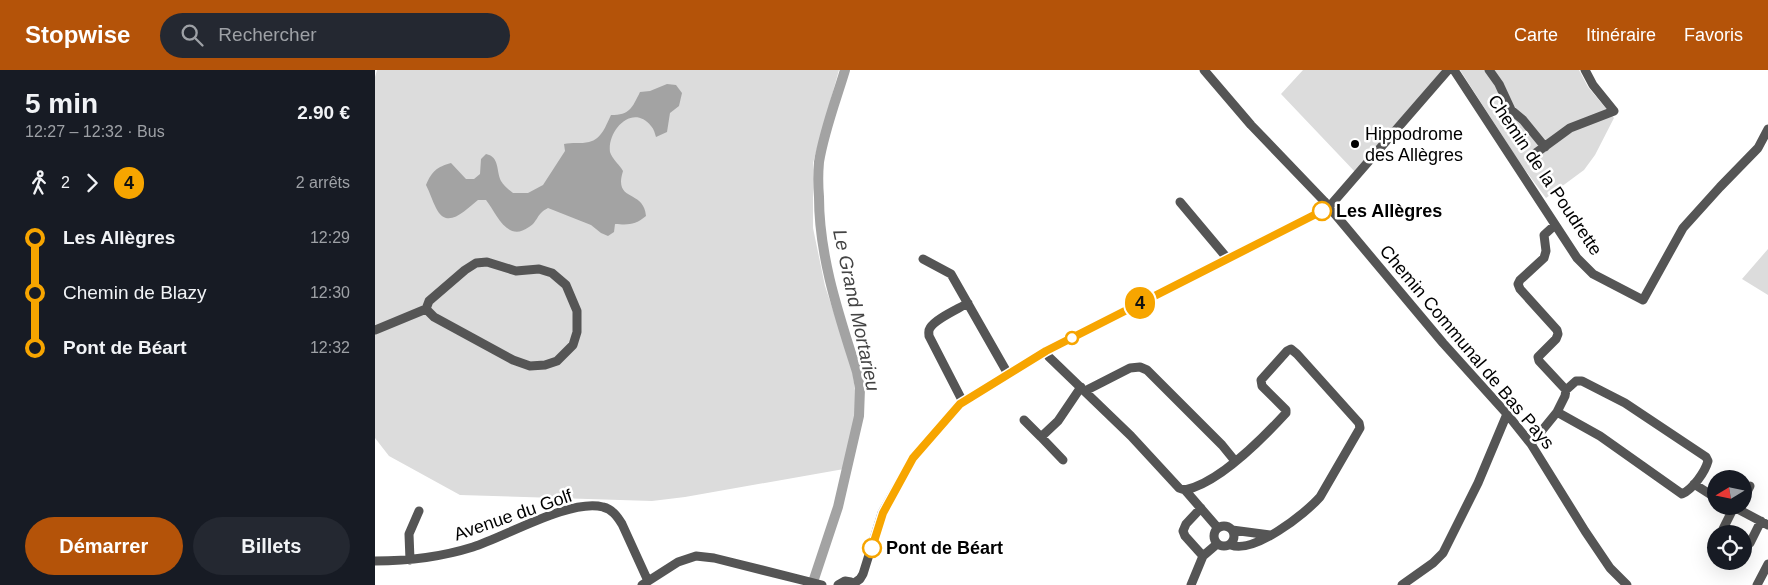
<!DOCTYPE html>
<html lang="fr">
<head>
<meta charset="utf-8">
<style>
  :root { --surface:#171b24; --page:#242831; --text:#f1f3f6; --muted:#9ea1a6; --accent:#b45309 }
  body { margin:0; font-family:Helvetica,sans-serif; background:var(--page); color:var(--text); height:100vh; display:flex; flex-direction:column; font-size:19px; white-space:nowrap }
  * { box-sizing:border-box; margin:0 }
  p { font-size:16px; color:var(--muted) }
  .icon { flex:none; width:28px; height:28px; fill:none; stroke:currentColor; stroke-width:2; stroke-linecap:round; stroke-linejoin:round }
  .map { position:relative; flex:1; overflow:hidden }
  .side { display:flex; flex-direction:column; background:var(--surface); width:375px }
  .side>* { flex:none }
  .badge { padding:0 10px; border-radius:16px; font-size:18px; line-height:32px }
  .needle { width:32px; rotate:260deg }
  .buttons { position:absolute; left:1332px; top:400px; display:grid; gap:10px }
  .buttons a { display:grid; place-items:center; width:45px; height:45px; border-radius:50%; background:var(--surface); box-shadow:0 5px 20px #0002; font-size:25px }
  .map>.badge { position:absolute; translate:-50% -50%; box-shadow:0 0 0 2px #fff }
  .legs { display:flex; align-items:center; gap:8px; height:55px; padding:0 25px; font-size:16px }
  .legs p { margin-inline-start:auto }
  .overview { display:flex; align-items:center; justify-content:space-between; height:85px; padding:0 25px }
  h1 { font-size:28px; font-weight:700; line-height:38px }
  .button { display:flex; gap:10px; margin-top:auto; padding:10px 25px }
  .button a { flex:1; height:58px; border-radius:30px; background:var(--accent); color:#fff; font-size:20px; font-weight:700; line-height:58px; text-align:center }
  .button a+a { background:var(--page); color:var(--text) }
  ul { padding:0 25px; list-style:none }
  li { display:flex; align-items:center; gap:18px; height:55px; font-size:19px }
  li i { display:grid; place-items:center; width:8px; height:100%; margin:0 6px; background:currentColor }
  li i::after { content:''; width:12px; height:12px; margin:-6px; border:4px solid; border-radius:50%; background:var(--surface) }
  li p { margin-inline-start:auto }
  li:first-child i { background:linear-gradient(#0000 50%,currentColor 0) }
  li:last-child i { background:linear-gradient(currentColor 50%,#0000 0) }
  header { display:flex; align-items:center; gap:30px; box-sizing:border-box; height:70px; padding:0 25px; background:var(--accent); color:#fff }
  header strong { font-size:24px }
  nav { display:flex; gap:28px; margin-inline-start:auto; font-size:18px }
  .search { width:350px; height:45px; background:var(--page); display:flex; align-items:center; gap:12px; box-sizing:border-box; padding:0 18px; border-radius:28px; color:var(--muted); font-size:19px }
  main { display:flex; flex:1; min-height:0 }
  .map>svg:first-child { display:block }
  .green { fill:#dcdcdc }
  .water { fill:#a3a3a3 }
  .lines { fill:none; stroke-linecap:round; stroke-linejoin:round }
  .river { stroke:#a3a3a3; stroke-width:10 }
  .minor { stroke:#555; stroke-width:9 }
  .line-1-casing { stroke:#fff; stroke-width:11 }
  .line-1 { stroke:#f7a500; stroke-width:8 }
  .poi-dot { fill:#000; stroke:#fff; stroke-width:2 }
  .stop-1-dot { fill:#fff; stroke:#f7a500; stroke-width:2.5 }
  .labels { text-anchor:middle; stroke-width:5; stroke-linejoin:round; paint-order:stroke }
  .poi-label { font-size:18px; fill:#000; stroke:#fff; text-anchor:start }
  .street-label { font-size:18px; fill:#000; stroke:#fff }
  .stop-label { font-size:18px; font-weight:bold; fill:#000; stroke:#fff; text-anchor:start }
  .water-label { font-size:19px; font-style:italic; fill:#444; stroke:#fff }
</style>
</head>
<body>
<header>
<strong>Stopwise</strong>
<div class="search"><svg class="icon" aria-label="search" viewBox="0 0 24 24"><circle cx="10" cy="10" r="6"/><path d="M15 15l6 6"/></svg>Rechercher</div>
<nav><a>Carte</a><a>Itinéraire</a><a>Favoris</a></nav>
</header>
<main>
<section class="side">
<div class="overview"><div><h1>5 min</h1><p>12:27 – 12:32 · Bus</p></div><b>2.90 €</b></div>
<div class="legs"><svg class="icon" aria-label="walk" viewBox="0 0 24 24"><circle cx="13" cy="4" r="2"/><path d="M13 8l-2 6 4 7M11 14l-3 7M7 12l3-4h3l4 4"/></svg>2<svg class="icon" aria-label="forward" viewBox="0 0 24 24"><path d="M9 5l7 7-7 7"/></svg><b class="badge" style="background:#f7a500;color:#111">4</b><p>2 arrêts</p></div>
<ul>
<li><i style="color:#f7a500"></i><b>Les Allègres</b><p>12:29</p></li>
<li><i style="color:#f7a500"></i><span>Chemin de Blazy</span><p>12:30</p></li>
<li><i style="color:#f7a500"></i><b>Pont de Béart</b><p>12:32</p></li>
</ul>
<div class="button"><a>Démarrer</a><a>Billets</a></div>
</section>
<div class="map">
<svg width="1393" height="515" viewBox="0 0 1393 515">
  <rect width="100%" height="100%" fill="#fff"/>
  <!-- green -->
  <path class="green" d="M 2,0 L 464,0 L 438,93 L 438,158 L 450,216 L 477,297 L 482,336 L 469,399 L 310,427 L 277,431 L 85,425 L 14,386 L 0,368 L 0,7 Z
    M 928,0 L 1068,0 L 982,104 L 906,24 Z
    M 1085,0 L 1204,0 L 1213,17 L 1239,48 L 1220,85 L 1209,100 L 1171,128 L 1145,93 Z
    M 1393,179 L 1393,225 L 1367,209 Z"/>
  <!-- water -->
  <path class="water" d="M 292,14 L 301,15 L 307,23 L 304,36 L 295,43 L 292,62 L 281,67 C 280,64 279,59 276,56 C 258,33 232,60 235,82 C 237,89 245,95 248,101 C 238,133 269,119 271,146 C 260,155 254,155 240,154 L 239,162 L 233,166 L 226,163 L 216,155 L 173,138 C 161,144 163,152 154,157 C 132,173 122,144 111,130 L 103,130 C 90,140 72,161 61,138 C 57,130 55,123 51,115 C 57,101 62,97 76,93 L 91,109 L 99,109 L 105,104 L 106,89 L 111,84 C 125,87 121,101 126,111 C 129,116 134,120 138,123 L 153,123 L 168,115 L 190,81 L 189,74 C 197,72 206,74 214,72 C 227,69 231,55 236,45 C 255,45 257,38 265,22 L 275,21 Z"/>
  <g class="lines">
    <!-- river -->
    <path class="river" d="M 437,515 L 463,437 L 484,346 L 485,318 L 482,302 C 464,245 444,187 444,127 C 443,115 443,103 444,92 C 449,61 461,30 470,0"/>
    <!-- minor -->
    <path class="minor" d="M 829,0 L 876,55 L 949,131 L 1068,273 L 1132,344 L 1156,374 L 1210,461 L 1235,498 L 1252,515
      M 1079,0 L 1202,188 L 1218,204 L 1268,230 L 1308,158 L 1345,117 L 1383,78 L 1393,59
      M 1114,0 L 1124,14 L 1136,40 L 1148,50 L 1170,77
      M 1154,88 L 1195,58 L 1239,41 L 1218,15 L 1210,0
      M 805,132 L 852,188
      M 1180,155 L 1169,165 L 1171,181 L 1169,188 L 1145,210 L 1143,214 L 1145,219 L 1182,260 L 1183,264 L 1181,269 L 1163,287 L 1164,291 L 1191,320
      M 548,189 L 576,204 L 633,304
      M 0,260 L 51,239 L 54,231 L 90,200 L 101,193 L 112,192 L 141,201 L 164,199 L 177,203 L 191,215 L 202,241 L 202,262 L 198,275 L 182,291 L 170,295 L 155,296 L 138,290 L 59,247 L 51,239
      M 671,281 L 674,287 L 756,366 L 804,418 L 810,420 C 844,413 888,368 911,343 L 911,340 L 887,316 L 886,310 L 912,281 L 916,279 L 922,284 L 984,353 L 985,358 L 945,427 C 930,444 879,484 856,475
      M 710,321 L 755,298 L 765,297 L 772,300 L 847,375 L 860,391
      M 588,332 L 554,266 C 554,263 553,261 555,258 C 560,249 583,239 593,233
      M 649,350 L 666,367
      M 1156,374 L 1182,342 L 1190,326 L 1191,320 L 1201,311 L 1207,311 L 1250,333 L 1331,387 L 1333,391 C 1330,402 1318,419 1307,424 L 1225,366 L 1182,342
      M 688,390 L 666,367 L 683,351 L 706,317
      M 1319,414 L 1341,428
      M 810,420 L 842,457
      M 1369,428 L 1375,416
      M 1357,436 L 1393,455
      M 826,438 L 811,454 L 808,461 L 810,466 L 828,486
      M839 466a10 10 0 1 1 20 0a10 10 0 1 1-20 0Z
      M 857,460 L 895,465
      M 1357,464 L 1348,459 L 1359,437
      M 1369,470 L 1375,473 L 1386,451
      M 35,490 L 34,464 L 44,441
      M 0,491 C 33,491 66,487 98,477 C 130,467 196,428 228,437 C 237,439 242,446 247,454 L 273,511
      M 478,514 L 485,509 L 488,504 L 507,443 L 538,388 L 585,334 L 671,281 L 954,137 L 1073,0
      M 267,515 L 303,492 L 321,486 L 339,488 L 447,515
      M 463,515 L 470,511 L 476,512 L 478,515
      M 816,515 L 828,486 L 842,474
      M 1027,515 L 1058,493 L 1068,483 L 1103,413 L 1132,344
      M 1382,515 L 1393,494"/>
  </g>
  <g class="lines">
    <!-- line-1 casing -->
    <g class="line-1-casing">
      <path id="line-1" d="M 497,478 L 508,443 L 538,388 L 585,334 L 671,281 L 947,141"/>
    </g>
    <!-- line-1 -->
    <use href="#line-1" class="line-1"/>
  </g>
  <!-- markers -->
  <circle class="poi-dot" cx="980" cy="74" r="5"/>
  <g class="stop-1-dot">
    <circle cx="947" cy="141" r="9"/>
    <circle cx="697" cy="268" r="6"/>
    <circle cx="497" cy="478" r="9"/>
  </g>
  <g class="labels">
    <!-- poi labels -->
    <g class="poi-label">
      <text x="990" y="70">Hippodrome<tspan x="990" dy="21">des Allègres</tspan></text>
    </g>
    <!-- street labels -->
    <g class="street-label">
      <text transform="translate(1170 105) rotate(56)" y="6">Chemin de la Poudrette</text>
      <text transform="translate(1092 277) rotate(50)" y="6">Chemin Communal de Bas Pays</text>
      <text transform="translate(138 445) rotate(-19)" y="6">Avenue du Golf</text>
    </g>
    <!-- stop labels -->
    <g class="stop-label">
      <text x="961" y="147">Les Allègres</text>
      <text x="511" y="484">Pont de Béart</text>
    </g>
    <!-- water labels -->
    <g class="water-label">
      <text transform="translate(482 240) rotate(78)" y="7">Le Grand Mortarieu</text>
    </g>
  </g>
</svg>
<div class="buttons">
<a><svg class="needle" viewBox="-14 -14 28 28"><path d="M0-13l5 13h-10z" fill="#e53935"/><path d="M0 13l5-13h-10z" fill="#9ea1a6"/></svg></a>
<a><svg class="icon" aria-label="locate" viewBox="0 0 24 24"><circle cx="12" cy="12" r="6"/><path d="M12 2v4M12 18v4M2 12h4M18 12h4"/></svg></a>
</div>
<b class="badge" style="left:765px;top:233px;background:#f7a500;color:#111">4</b>
</div>
</main>
</body>
</html>
